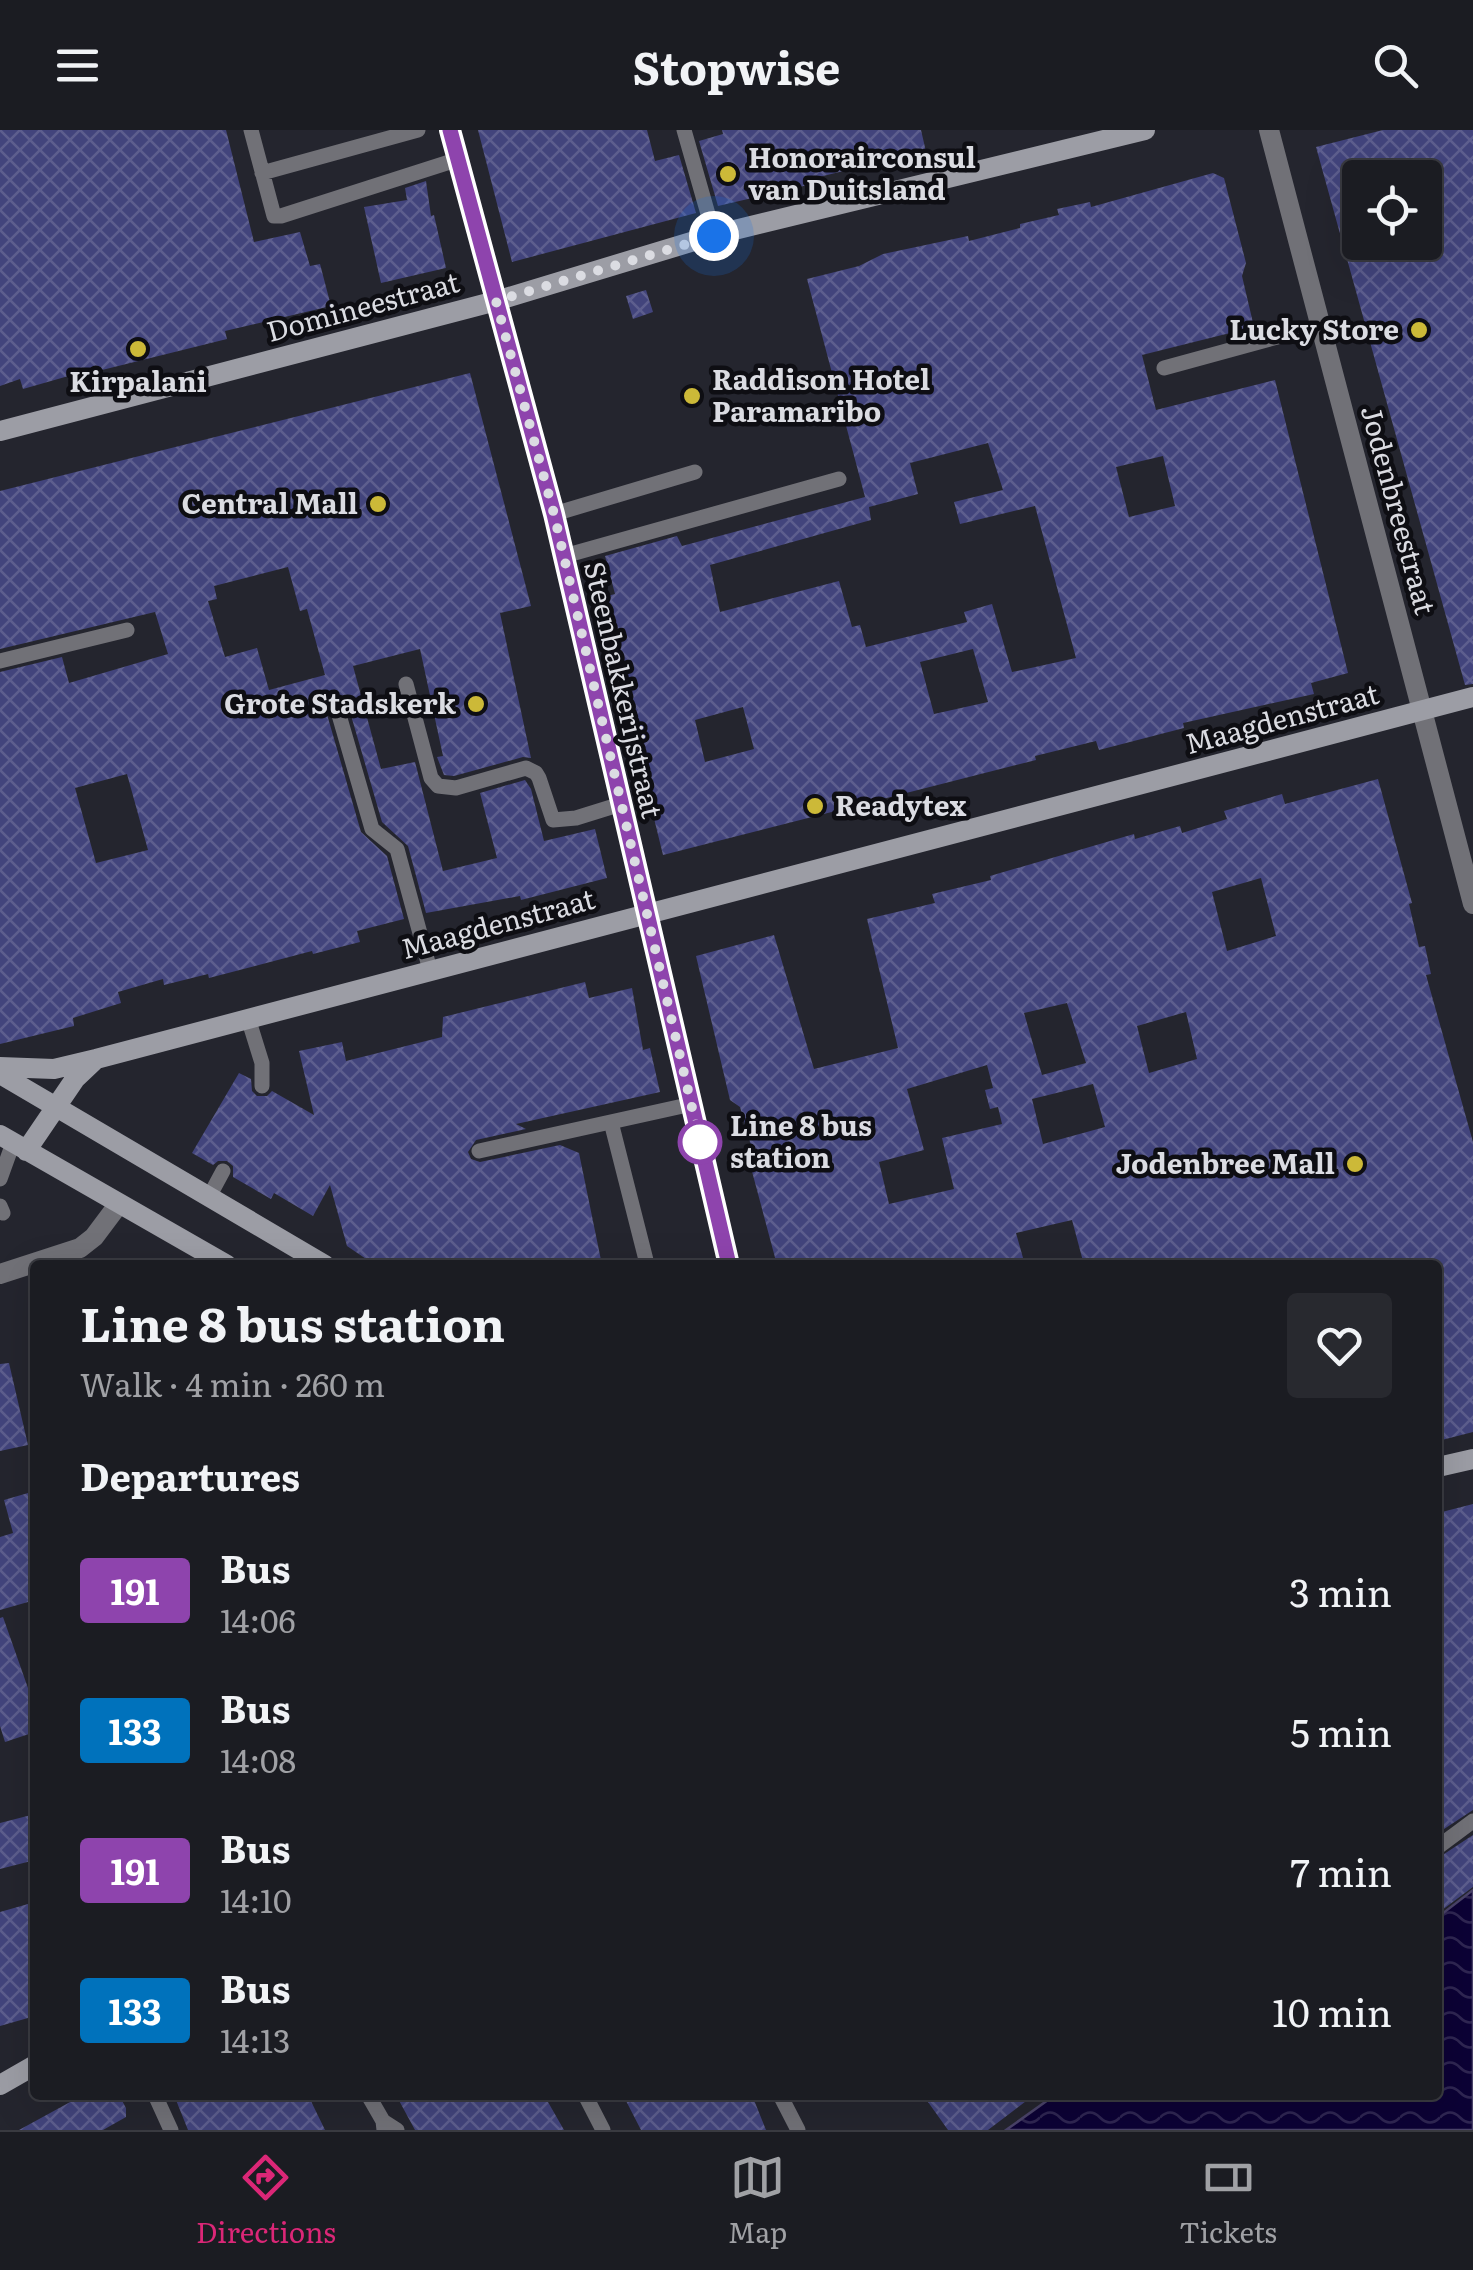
<!DOCTYPE html>
<html lang="en">
<head>
<meta charset="utf-8">
<style>
  :root { --surface:#1b1c22; --page:#28292f; --text:#f1f3f6; --muted:#a0a1a5; --line:#393a40; --accent:#db2777 }
  body { margin:0; font-family:Literata,serif; background:var(--page); color:var(--text); height:100vh; display:flex; flex-direction:column; font-size:38px; white-space:nowrap }
  * { box-sizing:border-box; margin:0 }
  p { font-size:32px; color:var(--muted) }
  .icon { flex:none; width:55px; height:55px; fill:none; stroke:currentColor; stroke-width:2; stroke-linecap:round; stroke-linejoin:round }
  .map { position:relative; flex:1; overflow:hidden }
  .panel { position:absolute; left:30px; top:1130px; width:1412px; height:840px; display:flex; flex-direction:column; background:var(--surface); border-radius:10px; box-shadow:0 10px 40px #0002,0 0 0 2px var(--line) }
  .panel>* { flex:none }
  .badge { padding:0 20px; border-radius:8px; font-size:35px; line-height:65px }
  .tools { position:absolute; left:1342px; top:30px; display:grid; gap:20px }
  .tools a { display:grid; place-items:center; width:100px; height:100px; border-radius:10px; background:var(--surface); box-shadow:0 10px 40px #0002,0 0 0 2px var(--line); font-size:50px }
  .you { position:absolute; width:50px; height:50px; margin:-25px; border:8px solid #fff; border-radius:50%; background:#1a73e8; box-shadow:0 0 0 15px #1a73e833 }
  .map>.badge { position:absolute; translate:-50% -50%; box-shadow:0 0 0 5px #fff }
  h2 { padding:0 50px; font-size:38px; line-height:90px }
  .round { display:grid; place-items:center; flex:none; width:105px; height:105px; border-radius:10px; background:var(--page) }
  .overview { display:flex; align-items:center; justify-content:space-between; height:170px; padding:0 50px }
  h1 { font-size:48px; font-weight:700; line-height:75px }
  ul { padding:0; list-style:none }
  li { display:flex; align-items:center; gap:30px; height:140px; padding:0 50px }
  li div { flex:1 }
  li b { display:block; font-size:38px }
  li em { font-style:normal }
  li .badge { min-width:110px; font-weight:700; text-align:center }
  header { display:flex; justify-content:space-between; align-items:center; height:130px; padding:0 50px; background:var(--surface); font-size:45px; font-weight:700 }
  .tabs { display:flex; justify-content:space-around; align-items:center; height:140px; border-top:2px solid var(--line); background:var(--surface); font-size:28px; color:var(--muted) }
  .tabs a { display:grid; justify-items:center; gap:5px }
  .tabs .on { color:var(--accent) }
  .map>svg:first-child { display:block }
  .water { fill:url(#water-waves); stroke:#4a4369; stroke-width:2.5 }
  .building { fill:url(#building-cross-hatch); fill-rule:evenodd }
  .lines { fill:none; stroke-linecap:round; stroke-linejoin:round }
  .lane { stroke:#717177; stroke-width:15 }
  .street { stroke:#717177; stroke-width:20 }
  .secondary { stroke:#9c9da5; stroke-width:20 }
  .line-casing { stroke:#fff; stroke-width:22 }
  .line { stroke:#8e44ad; stroke-width:15 }
  .walk { stroke:#dbdce2; stroke-width:10; stroke-dasharray:0 18 }
  .poi-dot { fill:#ccb938; stroke:#0e0e13; stroke-width:4 }
  .stop-dot { fill:#fff; stroke:#8e44ad; stroke-width:5 }
  .labels { text-anchor:middle; stroke-width:9; stroke-linejoin:round; paint-order:stroke }
  .poi-label { font-size:28px; font-weight:bold; fill:#dbdce2; stroke:#0e0e13; text-anchor:end }
  .street-label { font-size:28px; fill:#dbdce2; stroke:#0e0e13 }
  .stop-label { font-size:28px; font-weight:bold; fill:#dbdce2; stroke:#0e0e13; text-anchor:start }
</style>
</head>
<body>
<header><svg class="icon" aria-label="menu" viewBox="0 0 24 24"><path d="M4 6h16M4 12h16M4 18h16"/></svg>Stopwise<svg class="icon" aria-label="search" viewBox="0 0 24 24"><circle cx="10" cy="10" r="6"/><path d="M15 15l6 6"/></svg></header>
<div class="map">
<svg width="1473" height="2000" viewBox="0 0 1473 2000">
  <defs>
    <pattern id="water-waves" width="16" height="10" patternUnits="userSpaceOnUse" patternTransform="scale(2.5)"><rect width="16" height="10" fill="#0c0235"/><path d="M0 5q4-4 8 0t8 0" fill="none" stroke="#2f2652"/></pattern>
    <pattern id="building-cross-hatch" width="8" height="8" patternUnits="userSpaceOnUse" patternTransform="scale(2.5)"><rect width="8" height="8" fill="#42447c"/><path d="M0 0l8 8M0 8l8-8" fill="none" stroke="#5d5e8e"/></pattern>
  </defs>
  <rect width="100%" height="100%" fill="#24252e"/>
  <!-- water -->
  <path class="water" d="M 1473,1760 L 1473,2000 L 1006,2000 L 1055,1965 L 1438,1965 L 1438,1787 Z"/>
  <!-- building -->
  <path class="building" d="M 0,0 L 226,0 L 254,112 L 300,102 L 310,136 L 320,134 L 331,176 L 225,201 L 227,209 L 94,242 L 93,239 L 23,259 L 20,249 L 0,256 Z
    M 478,0 L 647,0 L 655,31 L 679,25 L 696,83 L 512,132 Z
    M 722,0 L 921,0 L 927,26 L 886,37 L 884,31 L 811,49 L 812,54 L 718,76 L 699,11 L 723,4 Z
    M 1383,0 L 1473,0 L 1473,554 L 1465,555 L 1316,17 ZM 1360,48 L 1425,48 L 1425,112 L 1360,112 Z
    M 1213,43 L 1224,48 L 1246,133 L 1242,146 L 1254,197 L 1142,225 L 1156,280 L 1275,250 L 1348,543 L 1311,553 L 1314,564 L 1183,593 L 1184,598 L 1099,620 L 1096,611 L 1035,626 L 1036,630 L 663,725 L 620,550 L 608,512 L 599,468 L 615,464 L 605,426 L 677,406 L 682,416 L 865,367 L 807,149 L 859,136 L 883,124 L 968,106 L 969,111 L 1020,98 L 1020,94 L 1059,85 L 1057,79 L 1090,72 L 1091,77 ZM 988,313 L 1003,360 L 954,372 L 960,394 L 1035,376 L 1076,528 L 1012,542 L 992,474 L 964,482 L 967,492 L 866,517 L 860,495 L 852,497 L 839,451 L 720,482 L 710,435 L 871,390 L 869,377 L 918,364 L 910,333 ZM 1163,326 L 1175,376 L 1129,387 L 1116,337 ZM 973,519 L 988,572 L 934,584 L 920,532 ZM 743,577 L 754,619 L 705,632 L 695,590 Z
    M 426,51 L 431,86 L 434,85 L 446,138 L 381,153 L 364,77 L 407,70 L 405,58 Z
    M 646,160 L 653,182 L 633,189 L 626,166 Z
    M 470,243 L 531,476 L 500,483 L 531,628 L 523,627 L 454,646 L 444,645 L 437,627 L 443,626 L 420,519 L 353,536 L 381,639 L 415,632 L 443,741 L 497,728 L 480,663 L 525,650 L 531,659 L 544,711 L 595,699 L 607,748 L 521,770 L 520,766 L 426,783 L 408,716 L 382,692 L 348,575 L 344,569 L 335,567 L 328,571 L 326,581 L 361,702 L 387,726 L 404,789 L 357,801 L 360,812 L 313,824 L 312,821 L 209,848 L 208,844 L 164,855 L 163,849 L 118,862 L 121,873 L 73,888 L 74,896 L 0,914 L 0,542 L 62,527 L 69,553 L 168,524 L 155,482 L 0,519 L 0,361 ZM 288,437 L 300,481 L 307,479 L 325,545 L 269,560 L 257,518 L 225,527 L 208,471 L 217,469 L 214,456 ZM 127,644 L 148,720 L 96,733 L 75,658 Z
    M 1378,649 L 1412,773 L 1409,774 L 1419,817 L 1425,816 L 1431,844 L 1426,845 L 1473,1012 L 1473,1302 L 1438,1311 L 1438,1135 L 1084,1135 L 1072,1090 L 1016,1103 L 1025,1135 L 777,1135 L 750,1034 L 756,1033 L 740,977 L 730,970 L 696,826 L 774,805 L 814,939 L 898,918 L 867,789 L 935,773 L 932,764 L 991,750 L 990,746 L 1134,704 L 1135,709 L 1180,696 L 1182,703 L 1227,689 L 1224,681 L 1282,664 L 1285,674 ZM 1261,748 L 1276,806 L 1227,821 L 1212,762 ZM 1067,873 L 1086,933 L 1042,945 L 1024,883 ZM 1186,882 L 1197,929 L 1149,943 L 1137,896 ZM 987,935 L 993,958 L 985,960 L 990,979 L 998,977 L 1002,994 L 942,1008 L 954,1059 L 889,1074 L 879,1032 L 924,1020 L 907,959 ZM 1093,954 L 1105,997 L 1043,1014 L 1032,969 Z
    M 585,852 L 589,868 L 632,858 L 643,920 L 650,918 L 660,962 L 516,994 L 526,999 L 476,1010 L 468,1022 L 471,1029 L 480,1032 L 560,1015 L 579,1023 L 602,1135 L 375,1135 L 347,1116 L 330,1055 L 313,1086 L 274,1063 L 271,1069 L 233,1047 L 233,1036 L 227,1031 L 218,1031 L 213,1035 L 192,1023 L 239,943 L 251,949 L 252,961 L 257,966 L 267,966 L 272,961 L 314,985 L 299,921 L 342,912 L 346,931 L 442,907 L 443,887 Z
    M 9,1233 L 28,1315 L 0,1321 L 0,1234 Z
    M 28,1363 L 35,1386 L 35,1470 L 0,1480 L 0,1407 L 13,1403 L 4,1370 Z
    M 1473,1374 L 1473,1680 L 1438,1703 L 1438,1383 Z
    M 3,1487 L 35,1578 L 35,1602 L 5,1612 L 0,1596 L 0,1488 Z
    M 35,1684 L 35,1730 L 0,1739 L 0,1693 Z
    M 1473,1705 L 1473,1757 L 1438,1783 L 1438,1728 Z
    M 35,1772 L 35,1886 L 0,1896 L 0,1782 Z
    M 83,1965 L 119,1965 L 126,1978 L 126,1987 L 103,2000 L 19,2000 Z
    M 174,1965 L 308,1965 L 325,2000 L 188,2000 Z
    M 396,1965 L 544,1965 L 564,2000 L 415,2000 Z
    M 623,1965 L 752,1965 L 766,2000 L 641,2000 Z
    M 923,1965 L 1034,1965 L 988,2000 L 948,2000 Z"/>
  <g class="lines">
    <!-- lane -->
    <path class="lane" d="M 251,0 L 274,86 L 281,86 L 459,29
      M 684,0 L 714,105
      M 262,43 L 418,0
      M 1164,238 L 1321,195
      M 554,384 L 695,342
      M 564,426 L 839,349
      M 0,531 L 127,500
      M 406,554 L 431,648 L 438,656 L 456,658 L 526,638 L 536,643 L 539,648 L 553,690 L 576,688 L 621,674
      M 337,578 L 372,699 L 397,719 L 430,840
      M 248,888 L 262,933 L 262,956
      M 611,992 L 646,1130
      M 479,1021 L 692,974
      M 0,1049 L 13,1013
      M 209,1067 L 223,1041
      M 0,1076 L 3,1083
      M 1438,1717 L 1473,1691
      M 155,1965 L 171,2000
      M 368,1965 L 383,1991
      M 585,1965 L 603,2000
      M 780,1965 L 798,2000
      M 384,2000 L 383,1991 L 397,2000"/>
    <!-- street -->
    <path class="street" d="M 450,0 L 554,384 L 729,1135
      M 1269,0 L 1473,774
      M 0,1144 L 80,1118 L 94,1107 L 118,1075"/>
    <!-- secondary -->
    <path class="secondary" d="M 0,301 L 496,171 L 714,105 L 1145,0
      M 0,937 L 54,939 L 96,929 L 1473,567
      M 0,944 L 325,1135
      M 0,1005 L 227,1135
      M 26,1021 L 75,949 L 94,931
      M 1438,1337 L 1473,1329
      M 0,1955 L 35,1935"/>
  </g>
  <g class="lines">
    <!-- line casing -->
    <g class="line-casing">
      <path id="line" d="M 450,0 L 554,384 L 729,1135"/>
    </g>
    <!-- line -->
    <use href="#line" class="line"/>
    <!-- walk -->
    <path class="walk" d="M 700,1012 L 554,384 L 496,171 L 714,106"/>
  </g>
  <!-- markers -->
  <g class="poi-dot">
    <circle cx="728" cy="44" r="10"/>
    <circle cx="1419" cy="200" r="10"/>
    <circle cx="138" cy="219" r="10"/>
    <circle cx="692" cy="266" r="10"/>
    <circle cx="378" cy="374" r="10"/>
    <circle cx="476" cy="574" r="10"/>
    <circle cx="815" cy="676" r="10"/>
    <circle cx="1355" cy="1034" r="10"/>
  </g>
  <circle class="stop-dot" cx="700" cy="1012" r="20"/>
  <g class="labels">
    <!-- poi labels -->
    <g class="poi-label">
      <text x="748" y="38" text-anchor="start">Honorairconsul<tspan x="748" dy="32">van Duitsland</tspan></text>
      <text x="1399" y="210">Lucky Store</text>
      <text x="712" y="260" text-anchor="start">Raddison Hotel<tspan x="712" dy="32">Paramaribo</tspan></text>
      <text x="138" y="262" text-anchor="middle">Kirpalani</text>
      <text x="358" y="384">Central Mall</text>
      <text x="456" y="584">Grote Stadskerk</text>
      <text x="835" y="686" text-anchor="start">Readytex</text>
      <text x="1335" y="1044">Jodenbree Mall</text>
    </g>
    <!-- street labels -->
    <g class="street-label">
      <text transform="translate(363 177) rotate(-15)" y="10">Domineestraat</text>
      <text transform="translate(1398 380) rotate(75)" y="10">Jodenbreestraat</text>
      <text transform="translate(623 560) rotate(77)" y="10">Steenbakkerijstraat</text>
      <text transform="translate(1282 589) rotate(-15)" y="10">Maagdenstraat</text>
      <text transform="translate(498 794) rotate(-15)" y="10">Maagdenstraat</text>
    </g>
    <!-- stop labels -->
    <g class="stop-label">
      <text x="730" y="1006">Line 8 bus<tspan x="730" dy="32">station</tspan></text>
    </g>
  </g>
</svg>
<div class="tools">
<a><svg class="icon" aria-label="locate" viewBox="0 0 24 24"><circle cx="12" cy="12" r="6"/><path d="M12 2v4M12 18v4M2 12h4M18 12h4"/></svg></a>
</div>
<div class="you" style="left:714px;top:106px"></div>
<section class="panel">
<div class="overview"><div><h1>Line 8 bus station</h1><p>Walk · 4 min · 260 m</p></div><a class="round"><svg class="icon" aria-label="heart" viewBox="0 0 24 24"><path d="M12 20l-8-8c-3-5 5-10 8-4 3-6 11-1 8 4z"/></svg></a></div>
<h2>Departures</h2>
<ul>
<li><span class="badge" style="background:#8e44ad;color:#fff">191</span><div><b>Bus</b><p>14:06</p></div><em>3 min</em></li>
<li><span class="badge" style="background:#0072bc;color:#fff">133</span><div><b>Bus</b><p>14:08</p></div><em>5 min</em></li>
<li><span class="badge" style="background:#8e44ad;color:#fff">191</span><div><b>Bus</b><p>14:10</p></div><em>7 min</em></li>
<li><span class="badge" style="background:#0072bc;color:#fff">133</span><div><b>Bus</b><p>14:13</p></div><em>10 min</em></li>
</ul>
</section>
</div>
<nav class="tabs">
<a class="on"><svg class="icon" aria-label="directions" viewBox="0 0 24 24"><path d="M12 3l9 9-9 9-9-9zM9 14v-3h6M13 9l2 2-2 2"/></svg>Directions</a>
<a><svg class="icon" aria-label="map" viewBox="0 0 24 24"><path d="M3 6l6-2 6 2 6-2v14l-6 2-6-2-6 2zM9 4v14M15 6v14"/></svg>Map</a>
<a><svg class="icon" aria-label="tickets" viewBox="0 0 24 24"><path d="M3 7h18v10H3zM15 7v10"/></svg>Tickets</a>
</nav>
</body>
</html>
